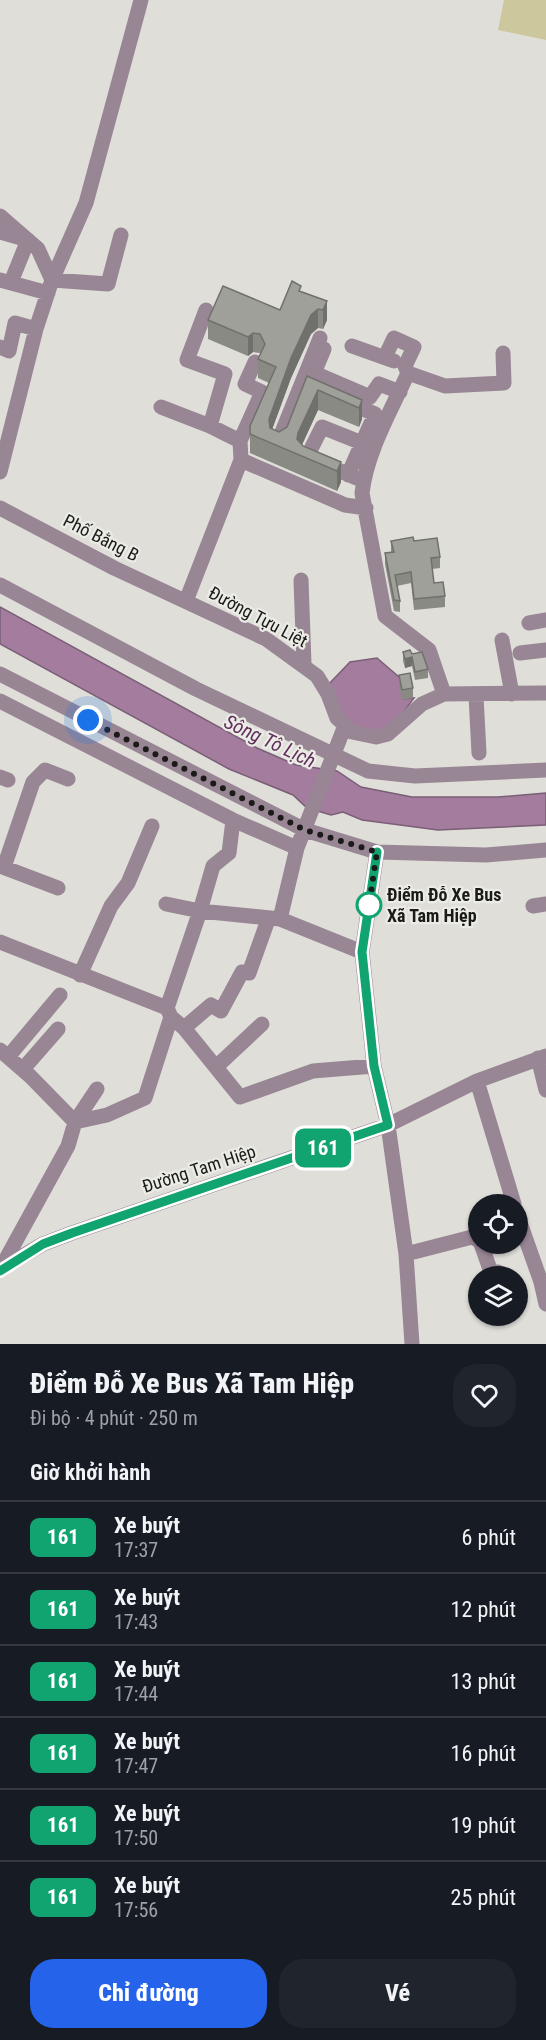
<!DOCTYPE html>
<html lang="vi">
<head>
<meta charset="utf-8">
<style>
  :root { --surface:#171b24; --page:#20242c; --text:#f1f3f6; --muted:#9ea1a6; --line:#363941; --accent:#2563eb }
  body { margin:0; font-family:"Roboto Condensed",sans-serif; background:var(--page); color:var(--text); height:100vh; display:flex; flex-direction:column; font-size:22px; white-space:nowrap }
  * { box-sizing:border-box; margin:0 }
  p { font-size:20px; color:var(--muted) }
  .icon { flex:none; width:33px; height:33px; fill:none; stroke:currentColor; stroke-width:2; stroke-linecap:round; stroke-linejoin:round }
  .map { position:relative; height:1344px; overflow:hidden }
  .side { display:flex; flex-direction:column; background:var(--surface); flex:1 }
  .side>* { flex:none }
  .badge { padding:0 12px; border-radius:9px; font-size:21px; line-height:39px }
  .buttons { position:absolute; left:468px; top:1194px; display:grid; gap:12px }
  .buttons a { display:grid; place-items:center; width:60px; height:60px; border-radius:50%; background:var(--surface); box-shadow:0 2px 4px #0004; font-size:30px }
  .you { position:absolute; width:30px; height:30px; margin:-15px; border:4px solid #fff; border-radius:50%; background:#1a73e8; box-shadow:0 0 0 9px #1a73e833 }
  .map>.badge { position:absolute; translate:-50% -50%; box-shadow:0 0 0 3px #fff }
  h2 { padding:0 30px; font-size:22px; line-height:54px }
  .round { display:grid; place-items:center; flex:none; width:63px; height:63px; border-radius:24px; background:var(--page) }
  .overview { display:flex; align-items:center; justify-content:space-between; height:102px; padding:0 30px }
  h1 { font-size:28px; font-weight:800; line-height:45px }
  .action { display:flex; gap:12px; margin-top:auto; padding:12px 30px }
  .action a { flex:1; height:69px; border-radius:24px; background:var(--accent); color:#fff; font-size:24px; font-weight:800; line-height:69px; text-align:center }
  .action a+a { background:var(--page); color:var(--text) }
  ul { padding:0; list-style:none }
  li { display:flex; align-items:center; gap:18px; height:72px; padding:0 30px; border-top:2px solid var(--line) }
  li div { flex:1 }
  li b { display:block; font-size:22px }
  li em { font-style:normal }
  li .badge { min-width:66px; font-weight:700; text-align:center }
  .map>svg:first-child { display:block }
  .green { fill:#cdc79e }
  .water { fill:#a37c9e; stroke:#7a5f76; stroke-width:1.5 }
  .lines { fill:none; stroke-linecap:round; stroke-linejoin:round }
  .minor { stroke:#988695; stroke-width:15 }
  .wall { fill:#8a8a85 }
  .shaded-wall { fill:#70706c }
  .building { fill:#a0a09b; stroke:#70706c; stroke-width:1.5 }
  .line-casing { stroke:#fff; stroke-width:14 }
  .line { stroke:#11a471; stroke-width:9 }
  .walk { stroke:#1b1a19; stroke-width:6; stroke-dasharray:0 10.8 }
  .stop-dot { fill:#fff; stroke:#11a471; stroke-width:3 }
  .labels { text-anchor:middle; stroke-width:4.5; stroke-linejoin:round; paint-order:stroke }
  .street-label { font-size:18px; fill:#1b1a19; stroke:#ecece6 }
  .stop-label { font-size:18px; font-weight:bold; fill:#1b1a19; stroke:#ecece6; text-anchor:start }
  .water-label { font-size:20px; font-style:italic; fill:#622f5d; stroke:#ecece6 }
</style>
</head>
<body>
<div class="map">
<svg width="546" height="1344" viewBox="0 0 546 1344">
  <rect width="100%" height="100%" fill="#dfded9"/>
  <!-- green -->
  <path class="green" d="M 504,0 L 546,0 L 546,40 L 498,30 Z"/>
  <!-- water -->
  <path class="water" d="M 0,607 L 257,748 L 296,765 L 337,771 L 361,787 L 412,797 L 498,797 L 546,793 L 546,825 L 438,830 L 362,820 L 343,812 L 331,815 L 321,812 L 307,808 L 293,795 L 229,769 L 0,644 Z
    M 377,658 L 406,683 L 403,699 L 414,698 L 387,734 L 345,724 L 329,684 L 350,662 Z"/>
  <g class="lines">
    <!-- minor -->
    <path class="minor" d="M 0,216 L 38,249 L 52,280
      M 0,232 L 28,240 L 11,282
      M 0,280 L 48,293
      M 52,280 L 108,284 L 121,235
      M 352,346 L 394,361
      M 0,347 L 9,351 L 15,323 L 36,329
      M 324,349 L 314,373 L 370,397 L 379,384 L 400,392
      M 385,357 L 394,338 L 414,347 L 405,366
      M 405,366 L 408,373 L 445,386 L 504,383 L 503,353
      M 408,373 C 391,411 367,451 362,493 L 385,616 L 429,650 L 444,694
      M 344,401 L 375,414 L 362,443
      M 161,407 L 210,426
      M 240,441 L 262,392 L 245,384 L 255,362
      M 278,442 L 320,338
      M 241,460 L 345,505 L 366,508
      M 0,472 L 36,329 L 52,280 L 86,203 L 141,0
      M 348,475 L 362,443 L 322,427 L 307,457 L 364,481
      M 0,508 L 114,568 L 266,639 L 317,676 L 328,694 L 337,718 L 352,732 L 376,737 L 388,734 L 422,704 L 444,694 L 546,693
      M 301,580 L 304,664
      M 0,585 L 196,689 L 368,771 L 415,776 L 546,770
      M 186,601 L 241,460 L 240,441 L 210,426 L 225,374 L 187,360 L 206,310
      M 529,623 L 546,620
      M 502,640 L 512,694
      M 520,653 L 546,650
      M 0,674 L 305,830 L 377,852 L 486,855 L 546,850
      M 476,696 L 479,753
      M 0,701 L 233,820 L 297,848
      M 0,777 L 8,780
      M 377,852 L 362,952 L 374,1066 L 388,1125 L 406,1254 L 412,1344
      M 0,866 L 58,888
      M 4,867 L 33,782 L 45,770 L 68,779
      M 166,904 L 200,911 L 213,866 L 229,853 L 233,820
      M 533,906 L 546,904
      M 280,919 L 297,848 L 344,728
      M 0,942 L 167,1008
      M 80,975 L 111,906 L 128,883 L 152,826
      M 171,1017 L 184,1028 L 240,1097 L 313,1071 L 374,1066
      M 184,1028 L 211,1005 L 221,1011 L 242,972 L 249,973 L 268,920
      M 0,1050 L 30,1076 L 75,1122
      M 8,1057 L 60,995
      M 538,1058 L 546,1090
      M 216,1067 L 262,1024
      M 23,1069 L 58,1029
      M 477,1081 L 514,1204
      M 75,1122 L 107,1115 L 145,1098 L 171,1017 L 167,1008 L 200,911 L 280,919 L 362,952
      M 518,1217 L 541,1282 L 546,1304
      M 481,1244 L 491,1272 L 498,1272
      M 406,1254 L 472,1237 L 478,1240
      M 1,1268 L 68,1146 L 75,1122 L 97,1089
      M 1,1269 L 43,1244 L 72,1233 L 388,1125 L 477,1081 L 546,1056"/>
  </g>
  <!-- wall -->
  <path class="wall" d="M 301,291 L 327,301 L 327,320 L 323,329 L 318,328 L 311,334 L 291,378 L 272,429 L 279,432 L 287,427 L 307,376 L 362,400 L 362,419 L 359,427 L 318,410 L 302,445 L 303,446 L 341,462 L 341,482 L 337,491 L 250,453 L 250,426 L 269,383 L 258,378 L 258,359 L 260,355 L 260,353 L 253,352 L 248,356 L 208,339 L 208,320 L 280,310 Z
    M 391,541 L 414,541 L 440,557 L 440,568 L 432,569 L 434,583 L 445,596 L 445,607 L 414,610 L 411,583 L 397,586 L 400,601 L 400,612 L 394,611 L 385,564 L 385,553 L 391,552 Z
    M 403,652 L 412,654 L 428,669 L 428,678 L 415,680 L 412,666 L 405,668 L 403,661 Z
    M 399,675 L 413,688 L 413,698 L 402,700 L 399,684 Z"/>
  <!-- shaded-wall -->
  <path class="shaded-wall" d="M 327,301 L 327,320 L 323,329 L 323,310 Z
    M 318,309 L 318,328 L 311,334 L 291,378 L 269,438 L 269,419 L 291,358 L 311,315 Z
    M 253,333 L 253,352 L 248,356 L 248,337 Z
    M 318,390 L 318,410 L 298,453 L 297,439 L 298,433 Z
    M 362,400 L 362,419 L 359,427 L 359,408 Z
    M 341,462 L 341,482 L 337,491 L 337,471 Z
    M 412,657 L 412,666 L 405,668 L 405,659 Z"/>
  <!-- building -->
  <path class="building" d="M 292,281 L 301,286 L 299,291 L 327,301 L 323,310 L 318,309 L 311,315 L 291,358 L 269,419 L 270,428 L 279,432 L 287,427 L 307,376 L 362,400 L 359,408 L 318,390 L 298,433 L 297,439 L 303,446 L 341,462 L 337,471 L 250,434 L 250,426 L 276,367 L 258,359 L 265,344 L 260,334 L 253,333 L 248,337 L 208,320 L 223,286 L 280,310 Z
    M 413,537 L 414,541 L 437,538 L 440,557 L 431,558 L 434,583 L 443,582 L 445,596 L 414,599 L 411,572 L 395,575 L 400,601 L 394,600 L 385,553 L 394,552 L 391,541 Z
    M 410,650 L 412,654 L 422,652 L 428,669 L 415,672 L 412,657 L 405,659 L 403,652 Z
    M 410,673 L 413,688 L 402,690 L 399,675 Z"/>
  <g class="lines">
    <!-- line casing -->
    <g class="line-casing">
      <path id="line" d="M 0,1271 L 43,1244 L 72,1233 L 388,1125 L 374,1066 L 362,952 L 377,852"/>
    </g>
    <!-- line -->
    <use href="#line" class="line"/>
    <!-- walk -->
    <path class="walk" d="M 88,720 L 305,830 L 377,852 L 368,912 L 369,905"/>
  </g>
  <!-- markers -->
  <circle class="stop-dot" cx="369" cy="905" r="12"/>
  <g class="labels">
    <!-- street labels -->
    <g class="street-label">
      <text transform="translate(101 538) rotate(27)" y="6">Phố Bằng B</text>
      <text transform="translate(258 617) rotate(28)" y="6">Đường Tựu Liệt</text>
      <text transform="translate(199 1169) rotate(-18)" y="6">Đường Tam Hiệp</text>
    </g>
    <!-- stop labels -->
    <g class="stop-label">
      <text x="387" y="901">Điểm Đỗ Xe Bus<tspan x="387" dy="21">Xã Tam Hiệp</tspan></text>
    </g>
    <!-- water labels -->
    <g class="water-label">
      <text transform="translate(270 741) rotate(25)" y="7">Sông Tô Lịch</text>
    </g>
  </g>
</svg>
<div class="buttons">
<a><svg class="icon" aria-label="locate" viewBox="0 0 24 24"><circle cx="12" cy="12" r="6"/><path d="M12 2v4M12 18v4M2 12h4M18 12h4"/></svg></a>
<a><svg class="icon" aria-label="layers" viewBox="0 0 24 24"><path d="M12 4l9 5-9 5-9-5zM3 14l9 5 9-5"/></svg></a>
</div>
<div class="you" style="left:88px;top:720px"></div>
<b class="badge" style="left:323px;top:1148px;background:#11a471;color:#fff">161</b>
</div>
<section class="side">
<div class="overview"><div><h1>Điểm Đỗ Xe Bus Xã Tam Hiệp</h1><p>Đi bộ · 4 phút · 250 m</p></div><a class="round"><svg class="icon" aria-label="heart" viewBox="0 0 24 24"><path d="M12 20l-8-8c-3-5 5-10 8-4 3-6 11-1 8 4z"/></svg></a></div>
<h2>Giờ khởi hành</h2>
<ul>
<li><span class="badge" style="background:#11a471;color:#fff">161</span><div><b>Xe buýt</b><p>17:37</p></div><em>6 phút</em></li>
<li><span class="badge" style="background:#11a471;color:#fff">161</span><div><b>Xe buýt</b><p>17:43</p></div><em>12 phút</em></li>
<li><span class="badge" style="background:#11a471;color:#fff">161</span><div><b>Xe buýt</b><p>17:44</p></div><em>13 phút</em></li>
<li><span class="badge" style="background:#11a471;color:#fff">161</span><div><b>Xe buýt</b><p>17:47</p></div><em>16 phút</em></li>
<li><span class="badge" style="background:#11a471;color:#fff">161</span><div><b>Xe buýt</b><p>17:50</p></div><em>19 phút</em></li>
<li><span class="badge" style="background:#11a471;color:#fff">161</span><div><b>Xe buýt</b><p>17:56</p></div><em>25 phút</em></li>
</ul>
<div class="action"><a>Chỉ đường</a><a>Vé</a></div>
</section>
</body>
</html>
